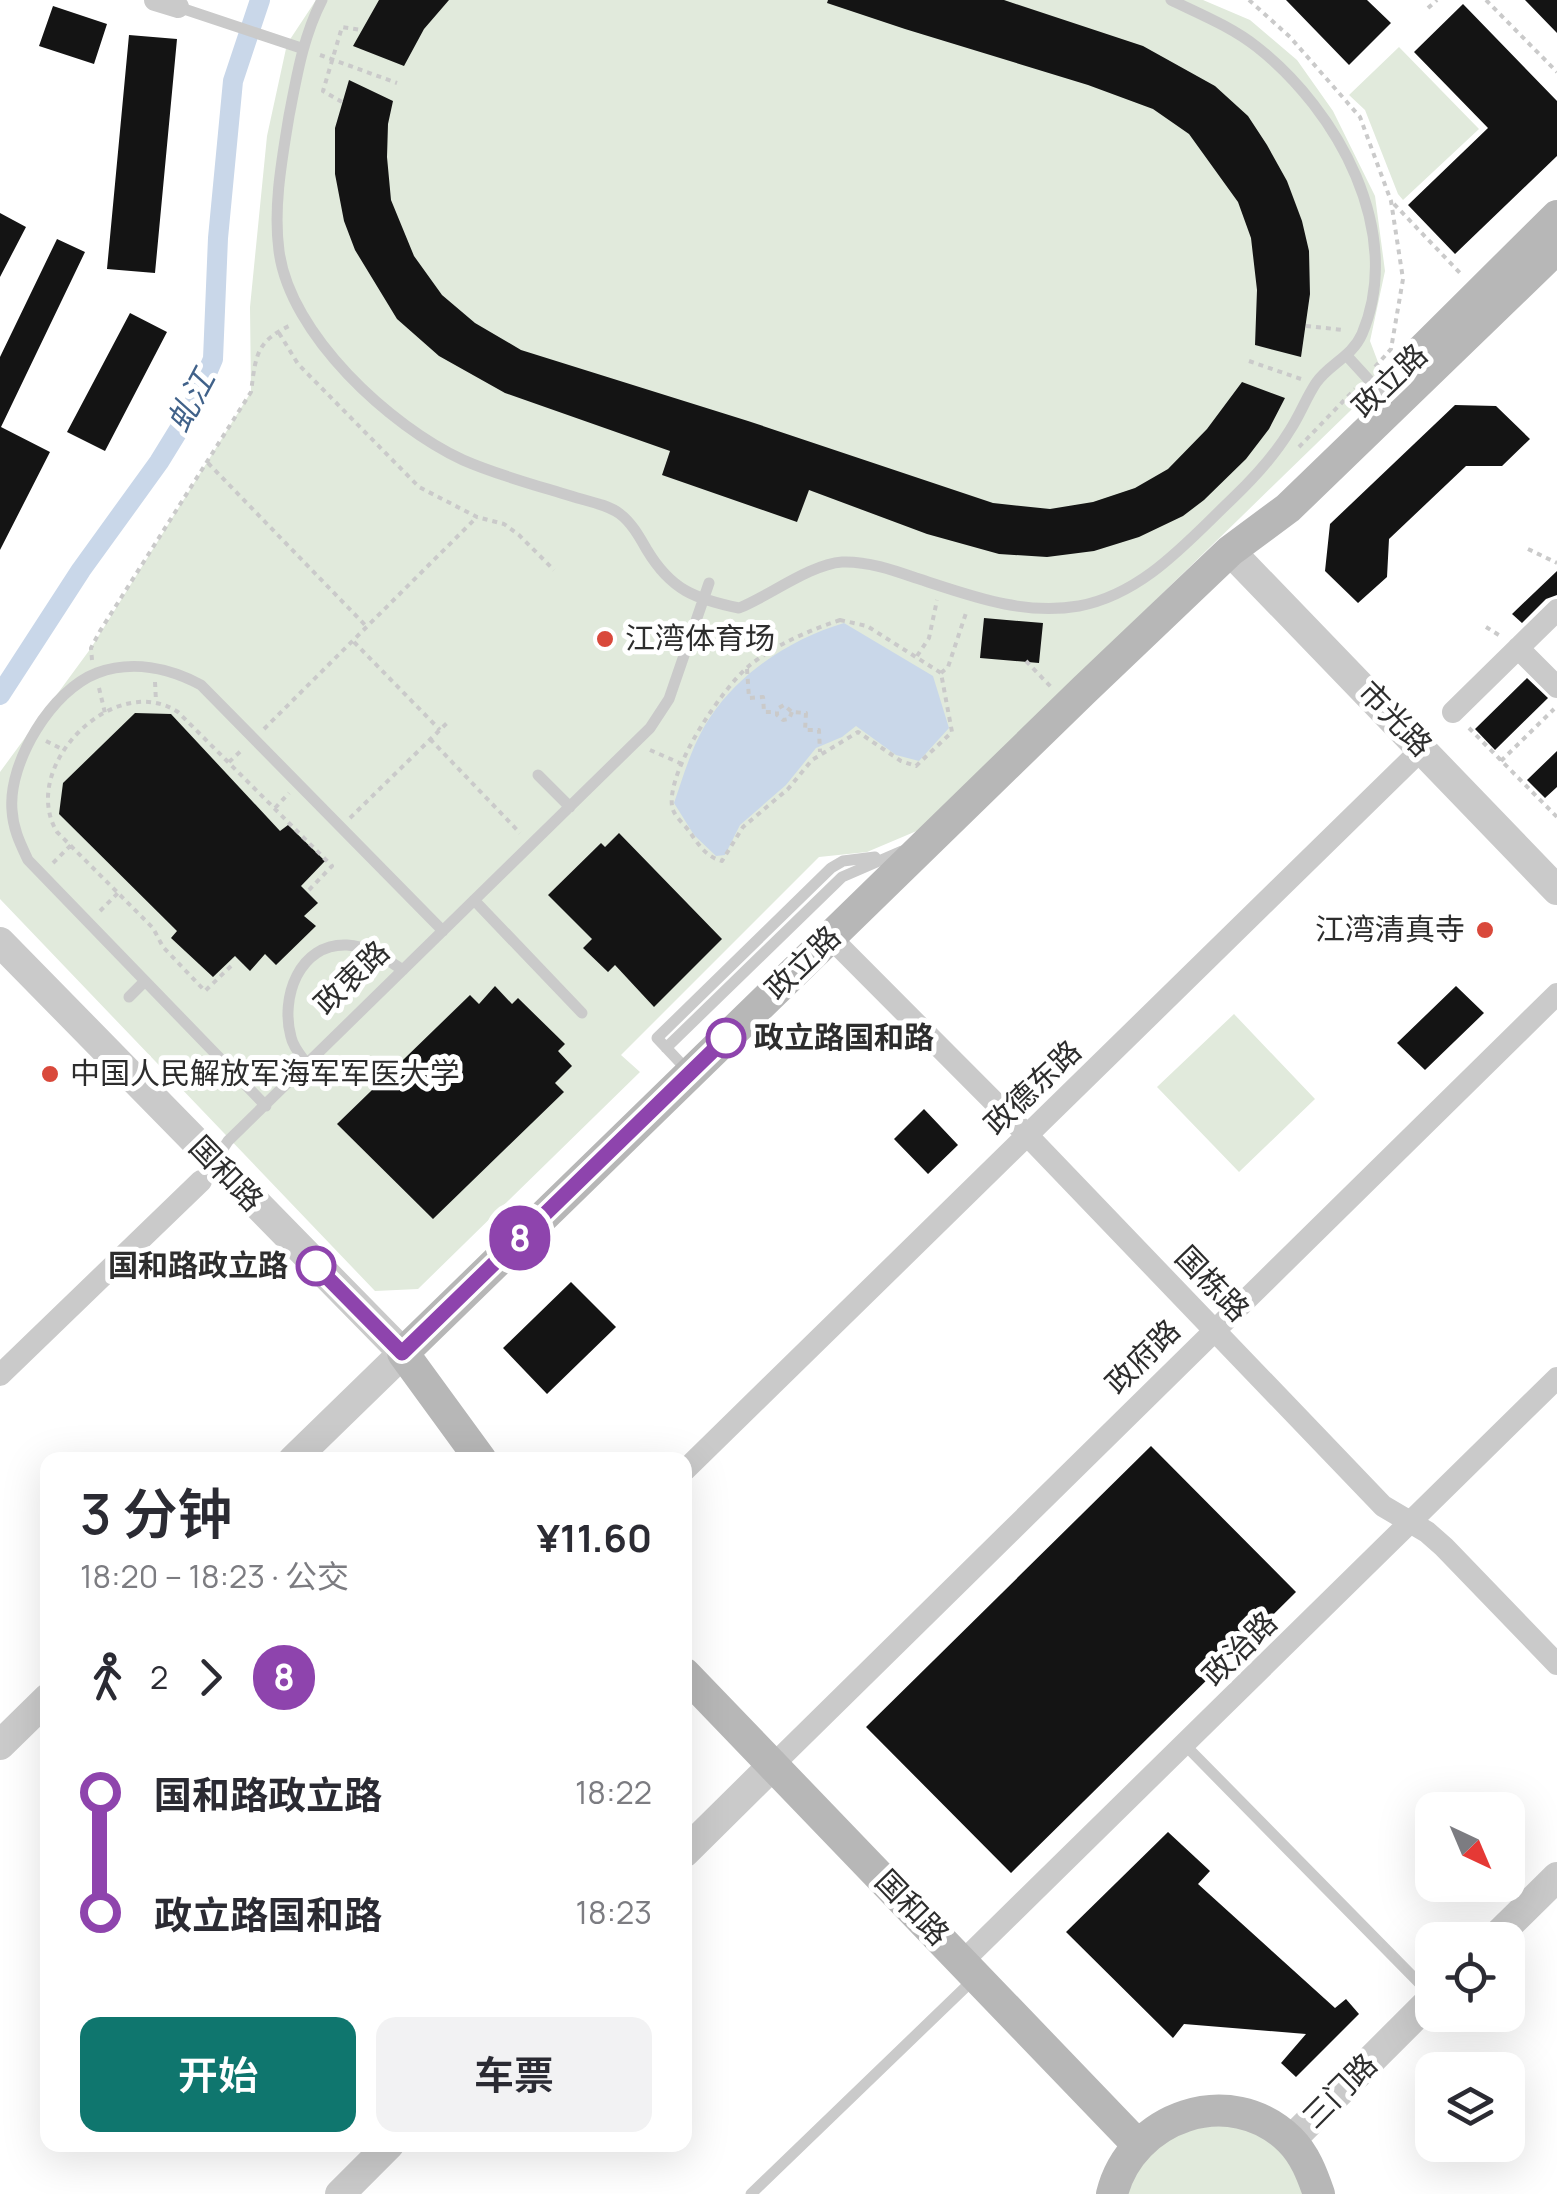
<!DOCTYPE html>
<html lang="zh">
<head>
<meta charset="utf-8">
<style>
  :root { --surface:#fff; --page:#f2f2f3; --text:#2b2b33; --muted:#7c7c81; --accent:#0f766e }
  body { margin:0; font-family:Manrope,"Noto Sans SC",sans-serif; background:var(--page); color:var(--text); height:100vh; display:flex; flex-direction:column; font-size:38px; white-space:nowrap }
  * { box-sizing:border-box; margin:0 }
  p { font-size:32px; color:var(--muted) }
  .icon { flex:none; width:55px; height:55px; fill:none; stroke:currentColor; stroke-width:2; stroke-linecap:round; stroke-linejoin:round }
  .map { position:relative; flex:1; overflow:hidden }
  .details { position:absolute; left:40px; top:1452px; width:652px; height:700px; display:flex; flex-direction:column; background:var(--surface); border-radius:20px; box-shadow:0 10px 40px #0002 }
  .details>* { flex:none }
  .badge { padding:0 20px; border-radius:32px; font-size:35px; line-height:65px }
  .needle { width:65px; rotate:136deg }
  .buttons { position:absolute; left:1415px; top:1792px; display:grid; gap:20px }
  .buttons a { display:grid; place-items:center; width:110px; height:110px; border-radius:20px; background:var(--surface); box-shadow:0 10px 40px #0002; font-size:50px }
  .map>.badge { position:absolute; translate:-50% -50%; box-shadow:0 0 0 5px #fff }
  .legs { display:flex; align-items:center; gap:15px; height:110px; padding:0 40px; font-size:32px }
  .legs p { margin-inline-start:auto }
  .head { display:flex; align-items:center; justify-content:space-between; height:170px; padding:0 40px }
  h1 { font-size:55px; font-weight:600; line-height:75px }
  .action { display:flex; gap:20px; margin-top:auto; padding:20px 40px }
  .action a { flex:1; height:115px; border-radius:20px; background:var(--accent); color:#fff; font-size:40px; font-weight:600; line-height:115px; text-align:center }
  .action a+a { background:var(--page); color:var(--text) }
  ul { padding:0 40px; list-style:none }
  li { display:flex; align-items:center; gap:35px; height:120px; font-size:38px }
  li i { display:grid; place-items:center; width:15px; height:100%; margin:0 12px; background:currentColor }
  li i::after { content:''; width:25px; height:25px; margin:-12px; border:8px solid; border-radius:50%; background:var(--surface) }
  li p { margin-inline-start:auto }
  li:first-child i { background:linear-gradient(#0000 50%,currentColor 0) }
  li:last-child i { background:linear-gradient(currentColor 50%,#0000 0) }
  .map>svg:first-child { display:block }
  .green { fill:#e1eadc }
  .water { fill:#c9d7e9 }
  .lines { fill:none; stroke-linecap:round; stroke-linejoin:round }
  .canal { stroke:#c9d7e9; stroke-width:20 }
  .building { fill:#141414 }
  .path { stroke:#cacaca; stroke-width:4; stroke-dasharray:5 5; stroke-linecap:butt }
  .service { stroke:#cacaca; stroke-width:11 }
  .minor { stroke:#cacaca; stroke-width:22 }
  .tertiary { stroke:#cacaca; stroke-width:30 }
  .secondary { stroke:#b7b7b7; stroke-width:32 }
  .line-1-casing { stroke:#fff; stroke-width:22 }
  .line-1 { stroke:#8e44ad; stroke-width:15 }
  .poi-dot { fill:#d9493b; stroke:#fff; stroke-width:4 }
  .stop-1-dot { fill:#fff; stroke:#8e44ad; stroke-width:5 }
  .labels { text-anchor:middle; stroke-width:10; stroke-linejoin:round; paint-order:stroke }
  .street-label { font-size:30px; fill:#2d2d2d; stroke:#fff }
  .poi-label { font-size:30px; fill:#2d2d2d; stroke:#fff; text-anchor:start }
  .stop-label { font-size:30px; font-weight:bold; fill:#2d2d2d; stroke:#fff; text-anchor:start }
  .water-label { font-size:32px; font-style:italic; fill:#41628a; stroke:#fff }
</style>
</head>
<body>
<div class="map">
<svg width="1557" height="2194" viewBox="0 0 1557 2194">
  <rect width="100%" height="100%" fill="#fff"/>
  <!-- green -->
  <path class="green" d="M 316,0 L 1203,0 L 1250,20 L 1297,60 L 1333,111 L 1375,196 L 1385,271 L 1370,341 L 1384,378 L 919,830 L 867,852 L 819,857 L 621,1055 L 640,1072 L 418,1289 L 375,1291 L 0,899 L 0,772 L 91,648 L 251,392 L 250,307 L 267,136 L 287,44 Z
    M 1399,47 L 1479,129 L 1403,200 L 1398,194 L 1365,110 L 1349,95 Z
    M 1234,1014 L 1315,1099 L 1239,1172 L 1157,1087 Z
    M 1226,2123 C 1278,2140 1282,2146 1306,2194 L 1126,2194 C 1150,2139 1170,2133 1226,2123 Z"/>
  <!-- water -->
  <path class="water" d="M 844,623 L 933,676 L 949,728 L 919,761 L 896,755 L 856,726 L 842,737 L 816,748 L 786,785 L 740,825 L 725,855 L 716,856 L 694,835 L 674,803 C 684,774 693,742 711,716 C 741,671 793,638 844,623 Z"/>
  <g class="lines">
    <!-- canal -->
    <path class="canal" d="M 0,695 L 81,570 L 159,462 L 191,410 L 213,359 L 218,238 L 233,81 L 260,0"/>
  </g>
  <!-- building -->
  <path class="building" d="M 379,0 L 449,0 L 424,29 L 404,66 L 353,46 Z
    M 828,0 L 1004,0 L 1143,46 L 1215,86 L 1248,116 L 1267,145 L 1287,181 L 1302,221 L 1309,251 L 1310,294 L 1301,357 L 1255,345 L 1257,290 L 1251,238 L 1238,202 L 1189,134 L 1153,109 L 1088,85 L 905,29 L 827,3 Z
    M 1286,0 L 1367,0 L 1391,23 L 1349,65 Z
    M 1525,0 L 1557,0 L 1557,33 Z
    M 1463,4 L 1557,101 L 1557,156 L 1455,254 L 1408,205 L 1488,128 L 1414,52 Z
    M 53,6 L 107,24 L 94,64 L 39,46 Z
    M 129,35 L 177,39 L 155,273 L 107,269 Z
    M 349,80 L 393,101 L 388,124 L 387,157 L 391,200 L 414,256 L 442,295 L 475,323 L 521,350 L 748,421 L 993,503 L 1050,509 L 1093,502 L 1135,488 L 1168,469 L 1207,429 L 1242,382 L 1285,398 L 1269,429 L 1246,459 L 1204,500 L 1183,516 L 1139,537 L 1094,551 L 1047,557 L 999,554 L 927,534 L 809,490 L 797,522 L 662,475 L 670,451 L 505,393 L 439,356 L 397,319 L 355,250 L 344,221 L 335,174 L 335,128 Z
    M 0,213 L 26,227 L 0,277 Z
    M 57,239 L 85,252 L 1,427 L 50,452 L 0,550 L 0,357 Z
    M 130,313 L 167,332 L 105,451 L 67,432 Z
    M 1455,405 L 1496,406 L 1530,439 L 1502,466 L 1466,466 L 1389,539 L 1387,577 L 1358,603 L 1325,571 L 1330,524 Z
    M 1557,571 L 1557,595 L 1546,599 L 1522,623 L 1512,614 Z
    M 984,618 L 1043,623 L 1039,663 L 980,658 Z
    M 1527,678 L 1548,698 L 1495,750 L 1475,729 Z
    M 135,713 L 171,714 L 280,831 L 288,825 L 325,861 L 301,886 L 318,903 L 304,916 L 316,926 L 276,965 L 265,954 L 250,971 L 235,956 L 213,977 L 171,938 L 177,931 L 59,814 L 63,783 Z
    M 1557,751 L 1557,787 L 1545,798 L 1527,780 Z
    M 619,833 L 722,939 L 654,1007 L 615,965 L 608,972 L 583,948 L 592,939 L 548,895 L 601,843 L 605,847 Z
    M 495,986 L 512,1004 L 518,998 L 565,1044 L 558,1051 L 572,1066 L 555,1083 L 564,1092 L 433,1219 L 337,1124 L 470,995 L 479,1004 Z
    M 1456,986 L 1484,1013 L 1425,1070 L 1397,1043 Z
    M 924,1109 L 958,1145 L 928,1174 L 894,1139 Z
    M 571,1282 L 616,1327 L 547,1394 L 503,1348 Z
    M 1151,1446 L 1296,1592 L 1011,1873 L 866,1727 Z
    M 1168,1832 L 1210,1871 L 1198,1884 L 1335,2008 L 1346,1999 L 1359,2014 L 1296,2077 L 1281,2063 L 1306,2034 L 1184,2024 L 1173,2038 L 1066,1932 Z"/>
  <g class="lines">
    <!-- path -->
    <path class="path" d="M 1249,0 L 1290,37 L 1360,117 L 1391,201 L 1403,279 L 1391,349 L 1375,367
      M 1486,0 L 1557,72
      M 1428,8 L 1437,0
      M 320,55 L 397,83
      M 342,102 L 323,91 L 342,27 L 361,30
      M 1394,204 L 1460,273
      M 1306,326 L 1344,330
      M 279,333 L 298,364 L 419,487 L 477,517 L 504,524 L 519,535 L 554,570
      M 1249,361 L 1301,379
      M 1299,447 L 1355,389
      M 208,463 L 368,628
      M 1528,549 L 1557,563
      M 840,620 L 867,626 L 941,673 L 952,732 L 916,766 L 901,761 L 858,732 L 812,760 L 788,789 L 743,827 L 722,861 C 706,857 698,844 689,831 C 683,823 673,815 672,806 C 667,770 722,688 750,665 C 775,645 810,630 840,620 Z
      M 1486,627 L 1502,637
      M 354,642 L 440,730
      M 917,656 L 929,638 L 937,600
      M 92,660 L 91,648 L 100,631 L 251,392 C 256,354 256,341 293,324
      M 1026,661 L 1051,687
      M 747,669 L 749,698 L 763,697 L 764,712 L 776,712
      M 941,673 L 948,667 L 967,610
      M 155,682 L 156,702
      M 99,688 L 105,713
      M 792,712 L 789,719 L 783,720 L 777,715 L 777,709 L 784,705 L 792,712 L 806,713 L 805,730 L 819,730 L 820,752
      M 1469,728 L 1557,817
      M 264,729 L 477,517
      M 430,739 L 520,833
      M 46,741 L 64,750
      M 650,750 L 682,764
      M 1501,761 L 1554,709
      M 229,762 L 243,749
      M 275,808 L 289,793
      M 350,818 L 447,723
      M 53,863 L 71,845
      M 100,911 L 118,893
      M 231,966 L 205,991 L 163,947 L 153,928 L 57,832 C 18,767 114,670 178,712 L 332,866 L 309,890"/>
    <!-- service -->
    <path class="service" d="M 322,0 C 303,37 297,75 289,116 C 282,159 273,207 279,251 C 290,335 390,426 463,460 C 497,475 535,485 571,496 C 586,501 607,504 620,514 C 632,523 640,538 647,550 C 671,590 695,599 739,608 C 769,596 811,564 842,562 C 867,561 893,570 916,578 C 969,595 1022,616 1079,606 C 1143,594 1187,542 1232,499 C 1253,479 1275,455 1290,430 C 1300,415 1306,398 1316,383 C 1329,364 1352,357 1362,334 C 1405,232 1338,111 1257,47 C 1232,27 1200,14 1171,0
      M 178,7 L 301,48
      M 1347,356 L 1380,392
      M 538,775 L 570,807
      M 474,900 L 582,1013
      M 129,997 L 144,982
      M 666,1048 L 842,877 L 902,851
      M 307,1064 C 301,1056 293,1047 291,1037 C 280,998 299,943 347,945 C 368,946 386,959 403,970
      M 689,1072 L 657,1038 L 831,868 L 843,861 L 875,857
      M 266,1106 L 28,860 C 20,843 13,829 12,810 C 8,762 52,690 97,673 C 132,660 169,668 201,685 L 443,931
      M 215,1161 L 228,1141 L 650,728 L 669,699 L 709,583
      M 1186,1746 L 1432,1996
      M 751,2194 L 974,1979"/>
    <!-- minor -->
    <path class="minor" d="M 155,0 L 178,7
      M 1518,648 L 1557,687
      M 1453,712 L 1557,610
      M 830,937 L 1028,1136 L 1383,1506 L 1427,1532 L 1444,1547 L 1557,1664
      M 0,1375 L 201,1181
      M 685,1470 L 1423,748
      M 773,1765 L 1557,994
      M 963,1961 L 1557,1378"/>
    <!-- tertiary -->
    <path class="tertiary" d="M 1230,551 L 1557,890
      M 0,942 L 403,1353 L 293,1460
      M 0,1745 L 48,1698
      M 685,1852 L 773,1765
      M 1493,1940 L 1557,1877
      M 1290,2141 L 1432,1999
      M 340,2194 L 389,2145"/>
    <!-- secondary -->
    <path class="secondary" d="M 1422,350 L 1557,216
      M 481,1460 L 403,1353 L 1084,690 L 1230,551 L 1288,508 L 1557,248
      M 685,1674 L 1137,2144
      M 1112,2194 C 1131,2117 1230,2081 1290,2140 C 1305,2155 1312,2174 1319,2194"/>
  </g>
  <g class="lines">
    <!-- line-1 casing -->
    <g class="line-1-casing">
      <path id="line-1" d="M 316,1266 L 402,1353 L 726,1038"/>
    </g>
    <!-- line-1 -->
    <use href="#line-1" class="line-1"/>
  </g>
  <!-- markers -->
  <g class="poi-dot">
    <circle cx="605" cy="639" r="10"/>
    <circle cx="1485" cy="930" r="10"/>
    <circle cx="50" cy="1074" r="10"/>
  </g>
  <g class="stop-1-dot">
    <circle cx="726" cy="1038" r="18"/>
    <circle cx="316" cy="1266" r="18"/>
  </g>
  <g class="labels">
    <!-- street labels -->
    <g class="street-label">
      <text transform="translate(1390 381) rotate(-44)" y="10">政立路</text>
      <text transform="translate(1395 719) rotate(46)" y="10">市光路</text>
      <text transform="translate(803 963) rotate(-44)" y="10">政立路</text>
      <text transform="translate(352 978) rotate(-44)" y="10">政衷路</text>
      <text transform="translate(1033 1088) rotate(-44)" y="10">政德东路</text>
      <text transform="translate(226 1174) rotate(46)" y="10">国和路</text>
      <text transform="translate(1212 1284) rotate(46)" y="10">国栋路</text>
      <text transform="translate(1143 1357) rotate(-45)" y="10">政府路</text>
      <text transform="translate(1240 1649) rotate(-45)" y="10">政治路</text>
      <text transform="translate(912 1908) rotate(46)" y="10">国和路</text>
      <text transform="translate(1340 2091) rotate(-45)" y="10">三门路</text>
    </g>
    <!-- poi labels -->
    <g class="poi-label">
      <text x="625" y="649">江湾体育场</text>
      <text x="1465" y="940" text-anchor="end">江湾清真寺</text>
      <text x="70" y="1084">中国人民解放军海军军医大学</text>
    </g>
    <!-- stop labels -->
    <g class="stop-label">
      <text x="754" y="1048">政立路国和路</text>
      <text x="288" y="1276" text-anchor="end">国和路政立路</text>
    </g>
    <!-- water labels -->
    <g class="water-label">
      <text transform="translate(191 401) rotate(-62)" y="11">虬江</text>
    </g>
  </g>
</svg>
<div class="buttons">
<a><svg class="needle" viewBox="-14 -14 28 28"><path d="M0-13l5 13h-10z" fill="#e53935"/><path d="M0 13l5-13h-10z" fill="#7c7c81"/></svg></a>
<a><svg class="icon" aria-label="locate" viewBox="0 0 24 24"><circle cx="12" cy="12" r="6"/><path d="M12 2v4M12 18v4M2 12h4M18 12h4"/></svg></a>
<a><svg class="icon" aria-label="layers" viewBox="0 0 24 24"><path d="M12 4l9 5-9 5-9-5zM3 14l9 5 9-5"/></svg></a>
</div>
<b class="badge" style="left:520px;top:1238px;background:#8e44ad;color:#fff">8</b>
<section class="details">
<div class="head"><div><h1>3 分钟</h1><p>18:20 – 18:23 · 公交</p></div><b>¥11.60</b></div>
<div class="legs"><svg class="icon" aria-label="walk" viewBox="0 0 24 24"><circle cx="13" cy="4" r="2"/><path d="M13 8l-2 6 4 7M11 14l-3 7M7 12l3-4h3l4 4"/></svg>2<svg class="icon" aria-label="forward" viewBox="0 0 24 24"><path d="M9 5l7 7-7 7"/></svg><b class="badge" style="background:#8e44ad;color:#fff">8</b></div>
<ul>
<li><i style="color:#8e44ad"></i><b>国和路政立路</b><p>18:22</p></li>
<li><i style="color:#8e44ad"></i><b>政立路国和路</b><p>18:23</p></li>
</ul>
<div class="action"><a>开始</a><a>车票</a></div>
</section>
</div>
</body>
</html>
